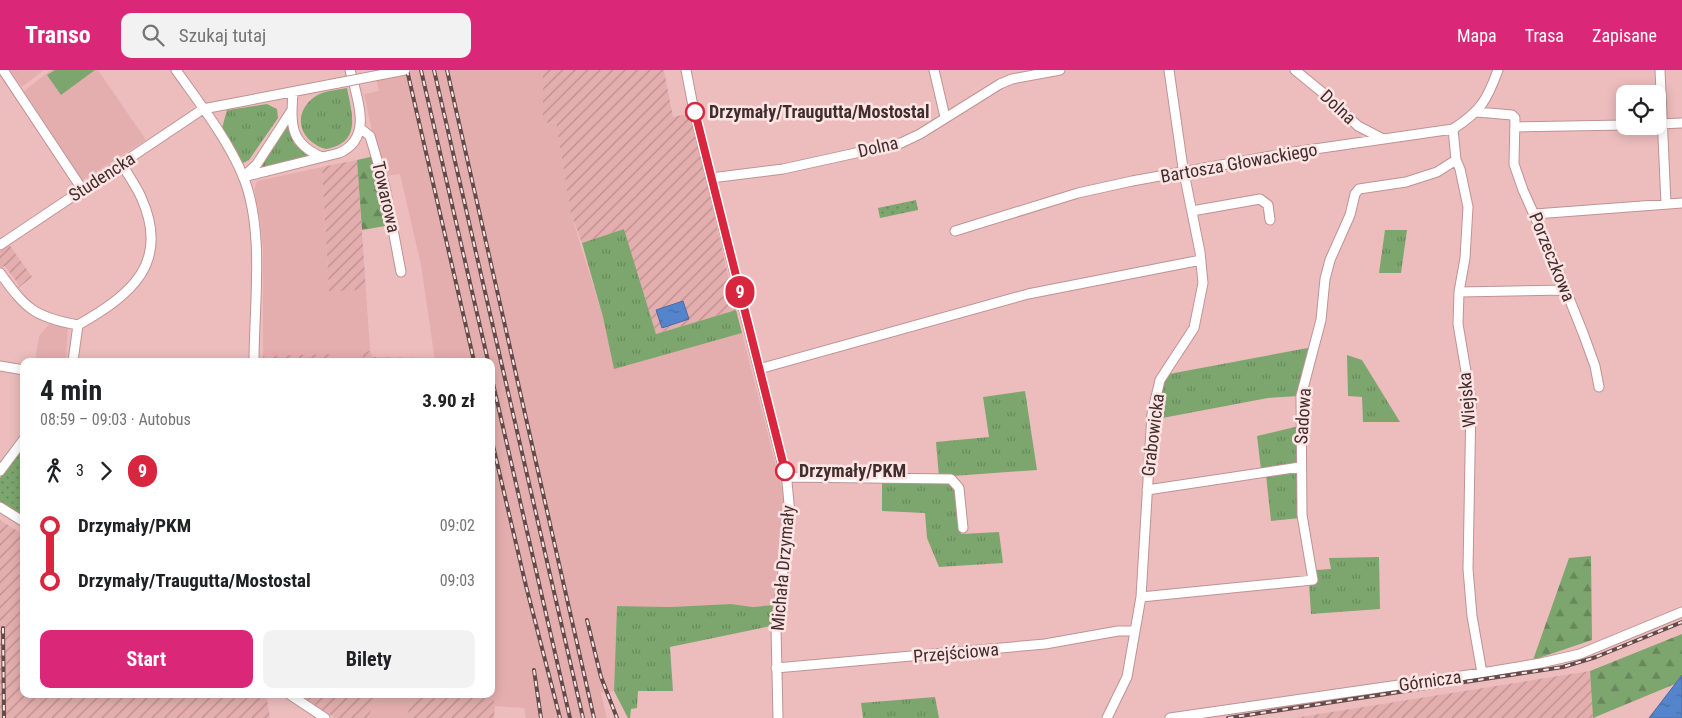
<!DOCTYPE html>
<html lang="pl">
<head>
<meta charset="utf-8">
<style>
  :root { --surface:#fff; --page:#f2f2f2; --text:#202124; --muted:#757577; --accent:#db2777 }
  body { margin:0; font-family:"Roboto Condensed",sans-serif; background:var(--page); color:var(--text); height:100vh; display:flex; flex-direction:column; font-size:19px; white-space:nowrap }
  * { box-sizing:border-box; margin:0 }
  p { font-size:16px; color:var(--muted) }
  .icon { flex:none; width:28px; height:28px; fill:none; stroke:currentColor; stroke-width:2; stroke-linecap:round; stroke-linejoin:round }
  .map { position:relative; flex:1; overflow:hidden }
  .drawer { position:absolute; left:20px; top:288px; width:475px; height:340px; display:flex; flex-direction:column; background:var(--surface); border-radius:10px; box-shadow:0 2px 12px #0003 }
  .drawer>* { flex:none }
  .badge { padding:0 10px; border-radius:16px; font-size:18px; line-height:32px }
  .fabs { position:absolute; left:1616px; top:15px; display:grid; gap:10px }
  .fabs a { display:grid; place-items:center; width:50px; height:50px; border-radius:10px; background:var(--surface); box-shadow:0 2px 12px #0003; font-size:25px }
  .map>.badge { position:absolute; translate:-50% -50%; box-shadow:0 0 0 2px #fff }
  .legs { display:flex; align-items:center; gap:8px; height:55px; padding:0 20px; font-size:16px }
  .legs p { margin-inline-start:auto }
  .overview { display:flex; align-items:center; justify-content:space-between; height:85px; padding:0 20px }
  h1 { font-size:28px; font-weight:700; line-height:38px }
  .cta { display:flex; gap:10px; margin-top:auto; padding:10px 20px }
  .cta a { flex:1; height:58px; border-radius:10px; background:var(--accent); color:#fff; font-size:20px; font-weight:700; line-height:58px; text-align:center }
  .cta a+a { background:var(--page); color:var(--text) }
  ul { padding:0 20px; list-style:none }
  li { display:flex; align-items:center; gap:18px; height:55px; font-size:19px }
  li i { display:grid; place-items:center; width:8px; height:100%; margin:0 6px; background:currentColor }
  li i::after { content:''; width:12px; height:12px; margin:-6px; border:4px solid; border-radius:50%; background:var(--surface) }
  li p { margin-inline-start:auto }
  li:first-child i { background:linear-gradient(#0000 50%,currentColor 0) }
  li:last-child i { background:linear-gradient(currentColor 50%,#0000 0) }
  header { display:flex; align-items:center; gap:30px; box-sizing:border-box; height:70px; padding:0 25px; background:var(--accent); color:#fff }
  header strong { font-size:24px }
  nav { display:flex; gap:28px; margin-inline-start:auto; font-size:18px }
  .search { width:350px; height:45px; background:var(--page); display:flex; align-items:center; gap:12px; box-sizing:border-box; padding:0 18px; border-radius:10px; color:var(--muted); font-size:19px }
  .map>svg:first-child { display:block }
  .built { fill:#e5aeae }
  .industrial { fill:url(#industrial-furrows) }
  .grass { fill:url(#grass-tufts) }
  .forest { fill:url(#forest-firs) }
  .park { fill:url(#park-dots) }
  .pitch { fill:#7da66e }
  .water { fill:url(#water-ripples); stroke:#4e6a9c }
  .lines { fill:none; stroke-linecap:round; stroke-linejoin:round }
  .minor-casing { stroke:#c09293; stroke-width:11 }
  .minor { stroke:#fff; stroke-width:9 }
  .rail-casing { stroke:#634b4b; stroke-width:4 }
  .rail { stroke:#fee5e4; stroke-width:2; stroke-dasharray:5.5; stroke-linecap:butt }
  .minor-bridge-casing { stroke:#c09293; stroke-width:11; stroke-linecap:butt }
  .minor-bridge { stroke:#fff; stroke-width:9 }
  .line-1-casing { stroke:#fff; stroke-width:11 }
  .line-1 { stroke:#d7263d; stroke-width:8 }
  .stop-1-dot { fill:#fff; stroke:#d7263d; stroke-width:2.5 }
  .labels { text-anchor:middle; stroke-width:5; stroke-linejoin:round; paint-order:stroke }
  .street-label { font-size:18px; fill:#402e2e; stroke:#fee5e4 }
  .stop-label { font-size:18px; font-weight:bold; fill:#402e2e; stroke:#fee5e4; text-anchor:start }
</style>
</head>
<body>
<header>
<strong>Transo</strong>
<div class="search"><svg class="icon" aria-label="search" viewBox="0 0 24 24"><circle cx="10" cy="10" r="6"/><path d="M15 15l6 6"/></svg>Szukaj tutaj</div>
<nav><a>Mapa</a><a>Trasa</a><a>Zapisane</a></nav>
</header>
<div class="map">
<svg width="1682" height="648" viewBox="0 0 1682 648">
  <defs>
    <pattern id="industrial-furrows" width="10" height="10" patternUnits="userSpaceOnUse" patternTransform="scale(1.25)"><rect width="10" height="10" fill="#e5aeae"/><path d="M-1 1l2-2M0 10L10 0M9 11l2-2" fill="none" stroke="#bb8e8e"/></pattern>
    <pattern id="grass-tufts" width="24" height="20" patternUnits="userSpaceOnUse" patternTransform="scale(1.25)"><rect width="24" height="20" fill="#7da66e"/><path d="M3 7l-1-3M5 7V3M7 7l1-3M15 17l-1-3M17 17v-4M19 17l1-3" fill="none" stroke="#68885b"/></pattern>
    <pattern id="forest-firs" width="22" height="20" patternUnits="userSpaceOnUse" patternTransform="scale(1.25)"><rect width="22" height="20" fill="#7da66e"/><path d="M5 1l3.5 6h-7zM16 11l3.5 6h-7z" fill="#68885b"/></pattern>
    <pattern id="park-dots" width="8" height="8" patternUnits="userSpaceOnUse" patternTransform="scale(1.25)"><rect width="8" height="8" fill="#7da66e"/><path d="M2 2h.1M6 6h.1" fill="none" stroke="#68885b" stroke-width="1.8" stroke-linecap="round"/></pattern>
    <pattern id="water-ripples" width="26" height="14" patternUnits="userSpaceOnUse" patternTransform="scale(1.25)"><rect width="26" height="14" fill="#5484cb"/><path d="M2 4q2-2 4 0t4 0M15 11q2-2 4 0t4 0" fill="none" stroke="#476ca5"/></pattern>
  </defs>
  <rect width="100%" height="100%" fill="#edbdbd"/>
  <!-- built -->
  <path class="built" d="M 10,0 L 44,0 L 22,17 Z
    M 51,0 L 98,0 L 146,70 L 82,111 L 24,21 Z
    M 374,0 L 543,0 L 543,53 L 556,52 L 571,144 L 603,247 L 614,298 L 742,263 L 784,427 L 773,535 L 753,537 L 731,534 L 670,537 L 617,536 L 614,621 L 601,623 L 607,648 L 526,648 L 524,638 L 495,636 L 491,615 L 491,291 L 435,291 L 421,195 L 400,104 L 386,106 L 380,98 L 364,24 L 379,21 Z
    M 322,97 L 329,220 L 366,220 L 370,281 L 362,282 L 363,291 L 332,291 L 331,284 L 263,286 L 263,179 L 260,149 L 254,119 L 257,111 Z
    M 50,253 L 68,256 L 66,291 L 35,291 L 39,266 Z
    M 378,624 L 414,624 L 406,648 L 368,648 Z"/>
  <!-- industrial -->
  <path class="industrial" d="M 543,0 L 664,0 L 673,47 L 691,43 L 736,240 L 656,264 L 624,159 L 582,173 L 571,144 L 556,52 L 543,53 Z
    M 357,90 L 366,220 L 329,221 L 322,97 Z
    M 8,173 L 32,207 L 16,220 L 15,219 L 19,215 L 5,196 L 0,198 L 0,178 Z
    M 370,281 L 373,287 L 435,288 L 435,291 L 363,291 L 362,282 Z
    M 332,284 L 332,291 L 263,291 L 263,286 Z
    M 0,450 L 24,465 L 24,624 L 266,624 L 270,648 L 0,648 Z
    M 1590,601 L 1593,648 L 1294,648 Z
    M 491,615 L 495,636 L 494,648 L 406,648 L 414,624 L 491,624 Z
    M 299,624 L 378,624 L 368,648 L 335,648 Z"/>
  <!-- grass -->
  <path class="grass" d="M 347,18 C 352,44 362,73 326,79 C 301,72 291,46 313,28 C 321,21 336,20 347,18 Z
    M 267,34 L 277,39 L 278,48 L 249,90 L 243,93 L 222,58 L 227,40 Z
    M 287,55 L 294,73 L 309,87 L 261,98 L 260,95 Z
    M 624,159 L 656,264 L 736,240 L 742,263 L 614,299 L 603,247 L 582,173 Z
    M 1385,160 L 1407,160 L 1401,203 L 1379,203 Z
    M 1313,277 L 1299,326 L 1268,328 L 1157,349 L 1162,317 L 1169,304 Z
    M 1347,285 L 1362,290 L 1400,352 L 1363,352 L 1362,327 L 1348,326 Z
    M 1025,321 L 1037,400 L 939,407 L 936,372 L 989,367 L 983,327 Z
    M 1299,356 L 1298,391 L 1296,395 L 1261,400 L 1257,366 Z
    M 1296,400 L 1300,448 L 1271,451 L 1266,405 Z
    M 882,411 L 950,413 L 957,420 L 961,464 L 999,462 L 1003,493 L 939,497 L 927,468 L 925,443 L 882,441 Z
    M 1379,487 L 1380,539 L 1311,544 L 1309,514 L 1317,513 L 1316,500 L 1331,499 L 1329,488 Z
    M 731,534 L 753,537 L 773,535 L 771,556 L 670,577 L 673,621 L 638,621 L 637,638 L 631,639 L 630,648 L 628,648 L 614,621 L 617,536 L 670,537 Z
    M 935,627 L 939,648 L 863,648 L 861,633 Z"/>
  <!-- forest -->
  <path class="forest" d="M 374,86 L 391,155 L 362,160 L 357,90 Z
    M 1591,486 L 1592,570 L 1533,590 L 1569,488 Z
    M 1682,564 L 1682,605 L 1675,614 L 1593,648 L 1590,601 Z"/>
  <!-- park -->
  <path class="park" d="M 916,130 L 918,140 L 880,148 L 878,138 Z
    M 24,376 L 24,448 L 0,433 L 0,408 Z"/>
  <!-- pitch -->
  <path class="pitch" d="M 55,0 L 95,0 L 61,25 L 47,5 Z"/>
  <!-- water -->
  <path class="water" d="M 683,231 L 689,249 L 662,258 L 656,240 Z
    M 1682,605 L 1682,648 L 1649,648 Z"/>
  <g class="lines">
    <!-- minor casing -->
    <g class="minor-casing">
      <path id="minor" d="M 3,0 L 82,119
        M 176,0 C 200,34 227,68 243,106 C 265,160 254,234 254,291
        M 686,0 L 693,36 L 787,412 L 790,444 L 776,558 L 778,648
        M 934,0 L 945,47
        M 1295,0 L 1323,23 L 1358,56 L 1383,69
        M 1660,0 L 1666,134
        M 293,22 C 291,54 289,73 322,87
        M 1477,42 L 1512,45 L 1515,48 L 1514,94 L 1523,120 L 1549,178 L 1583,263 L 1595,296 L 1599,317
        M 1658,54 L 1682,53
        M 1515,57 L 1625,55
        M 360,58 L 370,66 L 385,117 L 401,202
        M 1453,59 L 1456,90 L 1460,99 L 1468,137 L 1465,188 L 1459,222 L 1458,254 L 1471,331 L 1468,499 L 1472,546 L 1482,603
        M 243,107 L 339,83 C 374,68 357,28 350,0
        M 243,107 L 257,94 L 292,40
        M 711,108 L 783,99 L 901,73 L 920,64 L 1000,14 L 1012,9 L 1060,0
        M 1192,141 L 1260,129 L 1268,135 L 1270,150
        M 1535,144 L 1682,133
        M 955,161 L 1078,123 L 1132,111 L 1294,82 L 1453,59 C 1481,41 1487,30 1498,0
        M 0,175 L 203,39 L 338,13
        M 0,203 C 26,239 34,247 78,255 C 131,225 171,193 141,127 C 136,116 128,105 122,94
        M 1459,222 L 1565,220
        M 73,291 L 78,255
        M 0,296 L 24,300
        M 759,299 L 1028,224 L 1201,190
        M 0,401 L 24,369
        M 786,407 L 951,409 L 959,418 L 963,458
        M 1147,420 L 1300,397
        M 0,437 L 24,452
        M 1141,527 L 1313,510 L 1302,445 L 1301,326 L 1321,250 L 1325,209 L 1330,190 L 1350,145 L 1355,124 L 1359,119 L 1406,112 L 1437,102 L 1456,90
        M 776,598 L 1045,574 L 1118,561 L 1135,561
        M 289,624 L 325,648
        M 1107,648 L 1127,607 L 1141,527 L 1152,344 L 1160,310 L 1194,258 L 1203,213 L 1200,182 L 1183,98 L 1169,0
        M 1170,648 L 1482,603 L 1541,593 L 1580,584 L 1682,542"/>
    </g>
    <!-- minor -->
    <use href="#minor" class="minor"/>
    <!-- rail casing -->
    <g class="rail-casing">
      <path id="rail" d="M 407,0 L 474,291
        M 421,0 L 488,291
        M 434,0 L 583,648
        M 447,0 L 594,648
        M 491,305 L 570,648
        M 491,367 L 526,516 L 560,648
        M 587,550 L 601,607 L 617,648
        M 3,558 L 4,648
        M 534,600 L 541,648
        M 1228,648 L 1563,597 L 1596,587 L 1682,552"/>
    </g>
    <!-- rail -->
    <use href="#rail" class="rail"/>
    <!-- minor-bridge casing -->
    <g class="minor-bridge-casing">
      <path id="minor-bridge" d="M 338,13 L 405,0"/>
    </g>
    <!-- minor-bridge -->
    <use href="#minor-bridge" class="minor-bridge"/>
  </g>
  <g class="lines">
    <!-- line-1 casing -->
    <g class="line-1-casing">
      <path id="line-1" d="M 695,42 L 785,401"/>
    </g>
    <!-- line-1 -->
    <use href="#line-1" class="line-1"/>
  </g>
  <!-- markers -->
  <g class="stop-1-dot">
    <circle cx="695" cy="42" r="9"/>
    <circle cx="785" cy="401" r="9"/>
  </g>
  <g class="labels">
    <!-- street labels -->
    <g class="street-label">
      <text transform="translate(1338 37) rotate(43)" y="6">Dolna</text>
      <text transform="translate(878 77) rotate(-13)" y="6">Dolna</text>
      <text transform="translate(1239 93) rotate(-10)" y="6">Bartosza Głowackiego</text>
      <text transform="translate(102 107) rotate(-33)" y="6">Studencka</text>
      <text transform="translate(386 127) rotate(77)" y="6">Towarowa</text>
      <text transform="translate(1552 187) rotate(68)" y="6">Porzeczkowa</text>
      <text transform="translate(1467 330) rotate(-95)" y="6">Wiejska</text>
      <text transform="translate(1303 346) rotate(-86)" y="6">Sadowa</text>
      <text transform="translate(1153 365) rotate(-83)" y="6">Grabowicka</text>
      <text transform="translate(783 498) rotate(-85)" y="6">Michała Drzymały</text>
      <text transform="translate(956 583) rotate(-5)" y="6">Przejściowa</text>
      <text transform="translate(1430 611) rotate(-8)" y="6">Górnicza</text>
    </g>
    <!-- stop labels -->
    <g class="stop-label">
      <text x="709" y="48">Drzymały/Traugutta/Mostostal</text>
      <text x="799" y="407">Drzymały/PKM</text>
    </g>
  </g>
</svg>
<div class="fabs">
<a><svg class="icon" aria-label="locate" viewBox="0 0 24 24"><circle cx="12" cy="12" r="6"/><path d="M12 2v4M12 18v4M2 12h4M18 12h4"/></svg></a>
</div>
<b class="badge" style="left:740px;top:222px;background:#d7263d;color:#fff">9</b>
<section class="drawer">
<div class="overview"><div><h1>4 min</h1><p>08:59 – 09:03 · Autobus</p></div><b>3.90 zł</b></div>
<div class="legs"><svg class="icon" aria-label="walk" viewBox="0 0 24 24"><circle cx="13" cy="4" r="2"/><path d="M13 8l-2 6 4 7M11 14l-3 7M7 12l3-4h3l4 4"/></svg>3<svg class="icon" aria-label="forward" viewBox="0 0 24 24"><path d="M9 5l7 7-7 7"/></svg><b class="badge" style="background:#d7263d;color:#fff">9</b></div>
<ul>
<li><i style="color:#d7263d"></i><b>Drzymały/PKM</b><p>09:02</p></li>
<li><i style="color:#d7263d"></i><b>Drzymały/Traugutta/Mostostal</b><p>09:03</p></li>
</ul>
<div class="cta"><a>Start</a><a>Bilety</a></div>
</section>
</div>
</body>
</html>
